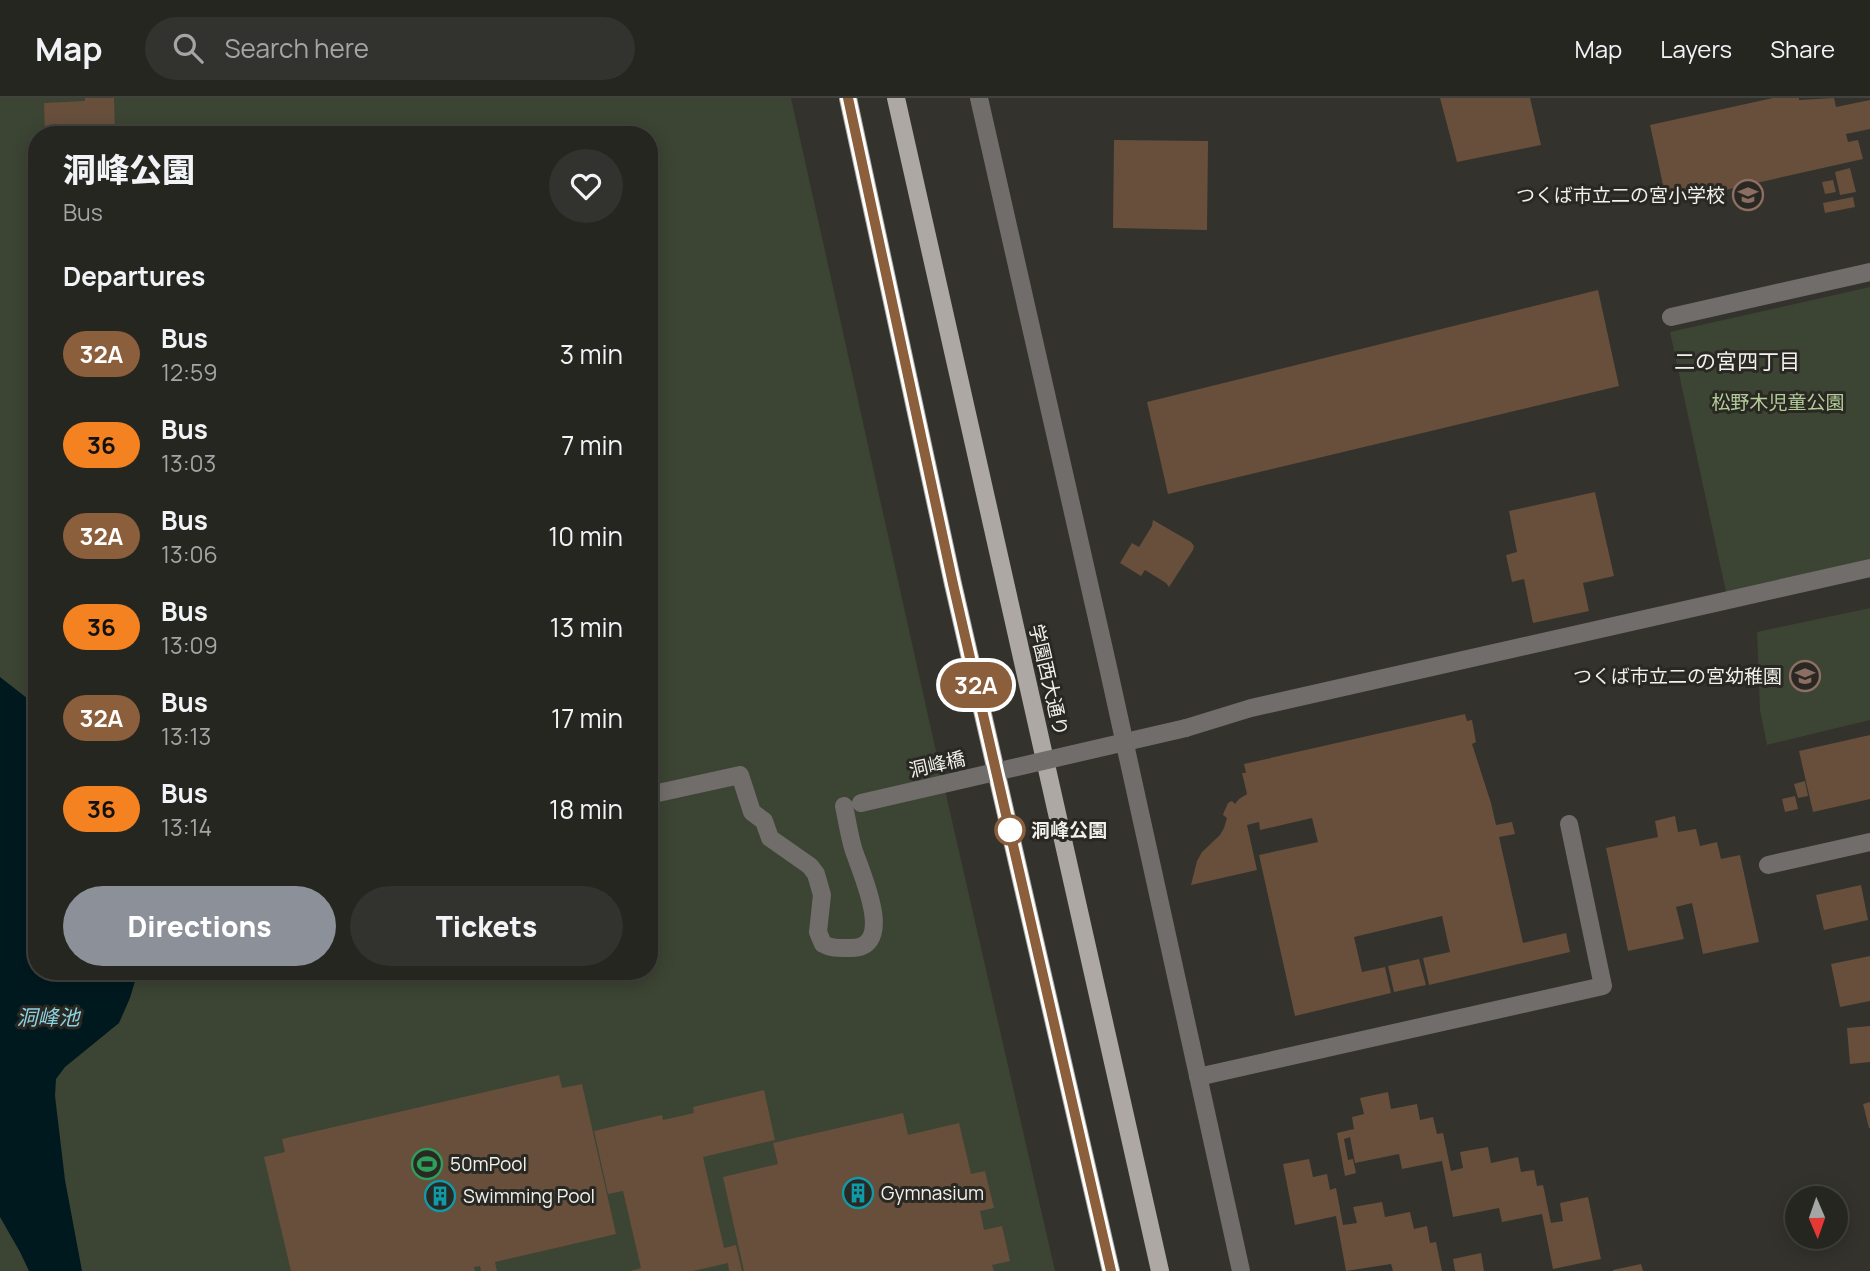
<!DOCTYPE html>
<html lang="en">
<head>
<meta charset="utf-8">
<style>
  :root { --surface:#262621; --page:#32322e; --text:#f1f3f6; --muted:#a4a5a5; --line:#42433f; --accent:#8c9099 }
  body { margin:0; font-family:Manrope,"Noto Sans JP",sans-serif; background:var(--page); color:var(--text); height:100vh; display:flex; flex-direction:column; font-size:26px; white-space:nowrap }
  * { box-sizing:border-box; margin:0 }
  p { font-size:23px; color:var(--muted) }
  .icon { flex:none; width:38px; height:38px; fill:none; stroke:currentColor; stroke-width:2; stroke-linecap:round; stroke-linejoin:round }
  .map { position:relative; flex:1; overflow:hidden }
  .side { position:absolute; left:28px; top:28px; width:630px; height:854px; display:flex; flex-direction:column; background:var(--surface); border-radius:28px; box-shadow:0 4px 18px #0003,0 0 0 2px var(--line) }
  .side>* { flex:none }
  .badge { padding:0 14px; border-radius:23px; font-size:24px; line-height:46px }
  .needle { width:46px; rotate:178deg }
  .controls { position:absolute; left:1785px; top:1088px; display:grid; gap:14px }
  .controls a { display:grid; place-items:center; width:63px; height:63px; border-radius:50%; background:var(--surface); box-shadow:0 4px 18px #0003,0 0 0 2px var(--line); font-size:35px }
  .map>.badge { position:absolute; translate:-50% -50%; box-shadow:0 0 0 4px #fff }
  h2 { padding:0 35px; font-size:26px; line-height:63px }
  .round { display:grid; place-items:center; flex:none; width:74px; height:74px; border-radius:37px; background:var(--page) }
  .headline { display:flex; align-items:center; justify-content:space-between; height:119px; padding:0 35px }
  h1 { font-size:33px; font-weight:800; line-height:52px }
  .button { display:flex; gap:14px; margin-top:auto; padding:14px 35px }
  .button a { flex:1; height:80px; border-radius:42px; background:var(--accent); color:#fff; font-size:28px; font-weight:800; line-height:80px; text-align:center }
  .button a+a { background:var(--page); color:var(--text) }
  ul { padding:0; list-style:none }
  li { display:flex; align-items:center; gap:21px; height:91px; padding:0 35px }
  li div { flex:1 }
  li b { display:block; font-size:26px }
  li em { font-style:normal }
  li .badge { min-width:77px; font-weight:700; text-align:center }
  header { display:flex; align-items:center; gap:42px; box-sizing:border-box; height:98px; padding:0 35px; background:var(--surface); border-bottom:2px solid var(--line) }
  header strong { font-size:33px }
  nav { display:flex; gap:38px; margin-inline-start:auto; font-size:24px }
  .search { width:490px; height:63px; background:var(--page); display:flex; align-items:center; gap:18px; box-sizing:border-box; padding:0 24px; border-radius:38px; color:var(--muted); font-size:26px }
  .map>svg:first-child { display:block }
  .green { fill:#3c4433; fill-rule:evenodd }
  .water { fill:#00191f }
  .building { fill:#674f3c }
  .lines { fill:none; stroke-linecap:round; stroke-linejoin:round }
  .minor { stroke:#706d6b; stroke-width:18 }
  .major { stroke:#ada8a3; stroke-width:18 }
  .minor-bridge { stroke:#706d6b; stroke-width:18 }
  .line-casing { stroke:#fff; stroke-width:16 }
  .line { stroke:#8b5e3c; stroke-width:10 }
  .stop-dot { fill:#fff; stroke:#8b5e3c; stroke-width:3.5 }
  .labels { text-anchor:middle; stroke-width:6; stroke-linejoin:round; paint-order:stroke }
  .poi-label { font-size:19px; fill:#f0f0ec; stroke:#292822; text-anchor:start }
  .park-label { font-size:19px; fill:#b4cc99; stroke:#292822 }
  .street-label { font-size:19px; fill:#f0f0ec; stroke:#292822 }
  .stop-label { font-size:19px; font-weight:bold; fill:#f0f0ec; stroke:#292822; text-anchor:start }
  .neighbourhood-label { font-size:21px; fill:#f0f0ec; stroke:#292822 }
  .water-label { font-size:21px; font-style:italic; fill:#8bd2e2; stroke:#292822 }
</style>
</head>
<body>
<header>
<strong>Map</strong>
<div class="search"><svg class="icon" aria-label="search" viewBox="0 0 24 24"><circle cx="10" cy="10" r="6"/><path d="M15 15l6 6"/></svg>Search here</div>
<nav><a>Map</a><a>Layers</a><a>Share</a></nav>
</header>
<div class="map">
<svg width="1870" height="1173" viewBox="0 0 1870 1173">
  <rect width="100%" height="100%" fill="#33322c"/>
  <!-- green -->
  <path class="green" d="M 0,0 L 791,0 L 931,631 L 1055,1173 L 0,1173 ZM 37,37 L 649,37 L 649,873 L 37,873 Z
    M 1870,189 L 1870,461 L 1726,494 L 1670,234 Z
    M 1870,510 L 1870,622 L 1767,647 L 1760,612 L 1757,534 Z"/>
  <!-- water -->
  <path class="water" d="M 0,579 L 37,608 L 37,873 L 138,873 L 130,900 L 119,925 L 65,969 L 56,981 L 55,998 L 65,1082 L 82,1173 L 29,1173 L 20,1154 L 0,1119 Z"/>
  <!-- building -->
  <path class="building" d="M 85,0 L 114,0 L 115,37 L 45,37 L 44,5 L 85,3 Z
    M 1440,0 L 1530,0 L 1541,47 L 1457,64 Z
    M 1773,0 L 1799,0 L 1799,2 L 1834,0 L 1836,9 L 1870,2 L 1870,31 L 1846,36 L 1848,44 L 1858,42 L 1863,61 L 1667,105 L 1650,27 Z
    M 1114,42 L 1208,43 L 1207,132 L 1113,130 Z
    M 1850,70 L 1856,94 L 1840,97 L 1835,74 Z
    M 1833,82 L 1836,94 L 1825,96 L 1822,84 Z
    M 1853,99 L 1855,109 L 1825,115 L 1823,105 Z
    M 1598,192 L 1619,288 L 1168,396 L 1147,304 Z
    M 1595,394 L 1614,478 L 1583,485 L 1589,513 L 1533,525 L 1524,481 L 1512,484 L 1506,457 L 1517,454 L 1509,413 Z
    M 1153,422 L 1191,444 L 1194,448 L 1193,452 L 1169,489 L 1166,485 L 1145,472 L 1141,478 L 1120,465 L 1132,445 L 1139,449 L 1152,428 Z
    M 1465,616 L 1467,623 L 1472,622 L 1476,644 L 1472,646 L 1491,705 L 1496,727 L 1512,724 L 1515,736 L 1499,739 L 1523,845 L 1566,835 L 1570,854 L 1429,887 L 1423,860 L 1450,854 L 1442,818 L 1354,839 L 1362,874 L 1385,869 L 1391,895 L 1295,918 L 1259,757 L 1318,744 L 1312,720 L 1260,732 L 1259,724 L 1247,727 L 1257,772 L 1191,787 L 1197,763 L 1202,754 L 1220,737 L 1224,730 L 1227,720 L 1223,717 L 1224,714 L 1228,705 L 1232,703 L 1235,706 L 1239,701 L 1247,696 L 1242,675 L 1246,675 L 1244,666 Z
    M 1870,637 L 1870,701 L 1813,714 L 1799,653 Z
    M 1805,683 L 1808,698 L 1798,700 L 1794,686 Z
    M 1795,698 L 1798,711 L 1785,714 L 1782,701 Z
    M 1675,718 L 1678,734 L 1696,731 L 1700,748 L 1717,744 L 1721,761 L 1740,757 L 1759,844 L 1703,856 L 1692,805 L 1676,809 L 1684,841 L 1628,853 L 1606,750 L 1658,739 L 1655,723 Z
    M 1861,787 L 1868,822 L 1824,832 L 1816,797 Z
    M 1870,858 L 1870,903 L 1840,909 L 1831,866 Z
    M 1419,861 L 1426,887 L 1394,894 L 1388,868 Z
    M 1870,928 L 1870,964 L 1850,966 L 1847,930 Z
    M 559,977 L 562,990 L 582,986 L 616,1136 L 495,1164 L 497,1173 L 481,1173 L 480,1168 L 474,1169 L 475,1173 L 291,1173 L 264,1059 L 285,1054 L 282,1041 Z
    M 764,992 L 775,1042 L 703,1059 L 724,1150 L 736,1147 L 742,1173 L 729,1173 L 728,1165 L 693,1173 L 630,1173 L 641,1170 L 623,1093 L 608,1096 L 594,1033 L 662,1017 L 663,1022 L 694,1015 L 693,1009 Z
    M 1388,994 L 1391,1011 L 1417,1006 L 1420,1022 L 1433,1019 L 1437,1036 L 1443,1035 L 1451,1073 L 1463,1070 L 1460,1054 L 1488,1049 L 1491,1065 L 1518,1059 L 1521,1074 L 1534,1072 L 1537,1088 L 1543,1087 L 1551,1125 L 1563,1123 L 1560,1105 L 1588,1099 L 1601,1161 L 1553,1171 L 1542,1116 L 1502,1124 L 1499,1110 L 1453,1119 L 1442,1063 L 1402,1071 L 1399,1056 L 1355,1065 L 1350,1039 L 1344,1041 L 1348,1062 L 1353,1061 L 1356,1075 L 1345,1078 L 1337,1035 L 1354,1031 L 1352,1019 L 1364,1016 L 1360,1000 Z
    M 1870,1004 L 1870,1030 L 1869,1030 L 1863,1006 Z
    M 903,1015 L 908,1037 L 959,1025 L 971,1076 L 985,1073 L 994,1110 L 980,1113 L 984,1132 L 1002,1128 L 1010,1163 L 992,1167 L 994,1173 L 744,1173 L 723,1079 L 778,1066 L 773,1045 Z
    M 1309,1061 L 1313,1079 L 1327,1076 L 1330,1092 L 1336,1090 L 1343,1127 L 1357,1125 L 1353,1109 L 1382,1104 L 1385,1119 L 1410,1114 L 1414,1131 L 1427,1128 L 1430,1145 L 1436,1144 L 1442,1173 L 1393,1173 L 1391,1166 L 1346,1173 L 1336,1118 L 1295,1127 L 1283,1066 Z
    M 1481,1155 L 1484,1173 L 1455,1173 L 1453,1161 Z
    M 1641,1166 L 1643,1173 L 1613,1173 L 1613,1172 Z"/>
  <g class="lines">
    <!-- minor -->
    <path class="minor" d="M 979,0 L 1108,569 L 1241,1173
      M 1671,219 L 1870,174
      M 1186,630 L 1251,610 L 1870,470
      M 649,697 L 740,677 L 752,714 L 764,723 L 770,740 L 810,768 L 816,776 L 822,797 L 818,834 L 823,846 C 832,851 840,850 850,850 C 898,851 860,773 853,750 C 849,736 847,722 844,708
      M 1768,767 L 1870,744
      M 1198,979 L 1603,888 L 1569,726"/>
    <!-- major -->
    <path class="major" d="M 848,0 L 953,486 L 1111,1173
      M 896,0 L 1160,1173"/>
    <!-- minor-bridge -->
    <path class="minor-bridge" d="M 861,705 L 1186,630"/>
  </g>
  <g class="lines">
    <!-- line casing -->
    <g class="line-casing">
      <path id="line" d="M 848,0 L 953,486 L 1111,1173"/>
    </g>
    <!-- line -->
    <use href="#line" class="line"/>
  </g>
  <!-- icons -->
  <defs>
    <g id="school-ring" transform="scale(1.575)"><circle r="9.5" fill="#292822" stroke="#8d6e63" stroke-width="1.5"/><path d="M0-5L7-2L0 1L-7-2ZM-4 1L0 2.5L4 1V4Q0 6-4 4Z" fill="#8d6e63"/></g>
    <g id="stadium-ring" transform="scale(1.575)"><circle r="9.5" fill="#292822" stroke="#2e9e5b" stroke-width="1.5"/><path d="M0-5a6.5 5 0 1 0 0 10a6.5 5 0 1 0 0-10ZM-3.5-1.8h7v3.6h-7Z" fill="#2e9e5b"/></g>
    <g id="building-ring" transform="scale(1.575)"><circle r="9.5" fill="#292822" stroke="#0f9aa8" stroke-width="1.5"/><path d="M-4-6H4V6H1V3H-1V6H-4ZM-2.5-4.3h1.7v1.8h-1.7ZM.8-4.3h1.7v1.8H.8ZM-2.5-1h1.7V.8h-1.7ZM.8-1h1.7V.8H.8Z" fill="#0f9aa8"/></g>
  </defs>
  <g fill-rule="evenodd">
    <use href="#school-ring" x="1748" y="97"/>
    <use href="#school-ring" x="1805" y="578"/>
    <use href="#stadium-ring" x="427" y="1066"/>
    <use href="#building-ring" x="858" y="1095"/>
    <use href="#building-ring" x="440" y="1098"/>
  </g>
  <!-- markers -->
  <circle class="stop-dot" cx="1010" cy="732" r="14"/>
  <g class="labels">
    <!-- poi labels -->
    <g class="poi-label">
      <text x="1725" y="104" text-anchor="end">つくば市立二の宮小学校</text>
      <text x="1782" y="585" text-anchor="end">つくば市立二の宮幼稚園</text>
      <text x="450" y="1073">50mPool</text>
      <text x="881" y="1102">Gymnasium</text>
      <text x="463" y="1105">Swimming Pool</text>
    </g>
    <!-- park labels -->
    <g class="park-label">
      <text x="1778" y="311">松野木児童公園</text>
    </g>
    <!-- street labels -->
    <g class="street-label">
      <text transform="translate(1049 582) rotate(77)" y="7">学園西大通り</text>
      <text transform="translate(937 666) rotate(-13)" y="7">洞峰橋</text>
    </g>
    <!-- stop labels -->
    <g class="stop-label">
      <text x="1031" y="739">洞峰公園</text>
    </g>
    <!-- neighbourhood labels -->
    <g class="neighbourhood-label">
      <text x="1737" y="271">二の宮四丁目</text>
    </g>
    <!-- water labels -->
    <g class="water-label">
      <text x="48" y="927">洞峰池</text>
    </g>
  </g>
</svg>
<div class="controls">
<a><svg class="needle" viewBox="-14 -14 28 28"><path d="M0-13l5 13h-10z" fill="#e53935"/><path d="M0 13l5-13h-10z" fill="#a4a5a5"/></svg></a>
</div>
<b class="badge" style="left:976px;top:587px;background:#8b5e3c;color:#fff">32A</b>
<section class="side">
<div class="headline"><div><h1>洞峰公園</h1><p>Bus</p></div><a class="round"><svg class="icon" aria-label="heart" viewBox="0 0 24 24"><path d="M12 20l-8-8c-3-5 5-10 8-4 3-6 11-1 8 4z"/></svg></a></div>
<h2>Departures</h2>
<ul>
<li><span class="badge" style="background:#8b5e3c;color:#fff">32A</span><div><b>Bus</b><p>12:59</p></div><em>3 min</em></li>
<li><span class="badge" style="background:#f58220;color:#111">36</span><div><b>Bus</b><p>13:03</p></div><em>7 min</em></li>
<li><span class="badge" style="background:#8b5e3c;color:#fff">32A</span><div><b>Bus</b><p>13:06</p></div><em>10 min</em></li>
<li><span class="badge" style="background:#f58220;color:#111">36</span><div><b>Bus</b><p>13:09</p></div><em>13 min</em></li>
<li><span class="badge" style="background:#8b5e3c;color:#fff">32A</span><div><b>Bus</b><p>13:13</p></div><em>17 min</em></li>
<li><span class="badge" style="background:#f58220;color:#111">36</span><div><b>Bus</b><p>13:14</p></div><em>18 min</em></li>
</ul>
<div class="button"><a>Directions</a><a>Tickets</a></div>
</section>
</div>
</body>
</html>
